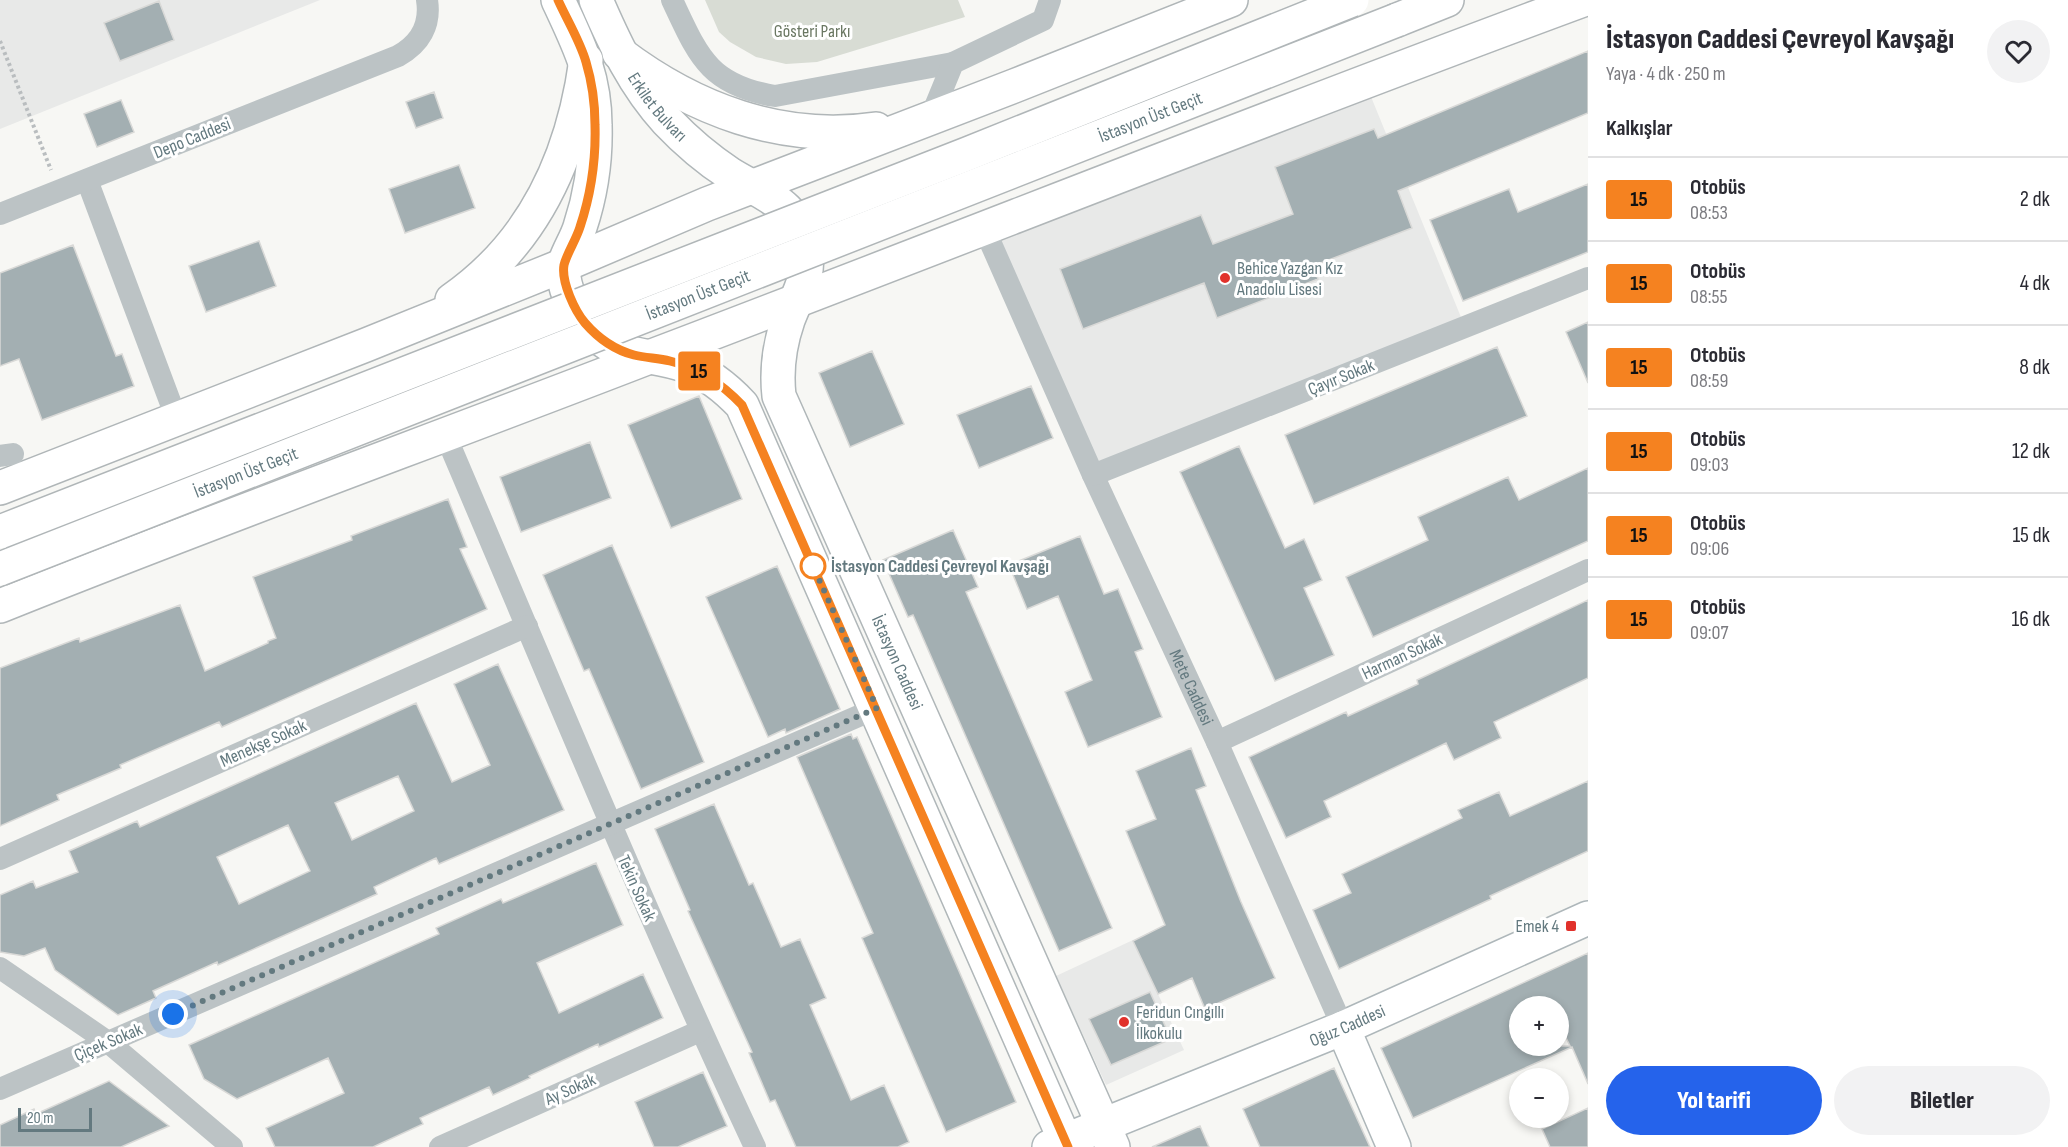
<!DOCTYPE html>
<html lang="tr">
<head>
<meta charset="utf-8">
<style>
  :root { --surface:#fff; --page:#f2f2f3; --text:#2b2b33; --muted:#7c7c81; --line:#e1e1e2; --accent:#2563eb }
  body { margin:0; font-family:"Sofia Sans Condensed",sans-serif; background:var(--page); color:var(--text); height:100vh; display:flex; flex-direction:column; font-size:22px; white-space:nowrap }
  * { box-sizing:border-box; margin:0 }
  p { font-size:20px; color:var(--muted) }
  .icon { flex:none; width:33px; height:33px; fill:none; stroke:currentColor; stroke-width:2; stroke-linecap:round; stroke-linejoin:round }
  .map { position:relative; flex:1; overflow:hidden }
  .panel { display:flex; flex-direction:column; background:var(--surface); width:480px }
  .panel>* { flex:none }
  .badge { padding:0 12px; border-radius:4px; font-size:21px; line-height:39px }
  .tools { position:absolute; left:1509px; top:996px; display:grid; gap:12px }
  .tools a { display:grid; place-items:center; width:60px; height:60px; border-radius:50%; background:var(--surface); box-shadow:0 3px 9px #0003; font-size:30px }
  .scale { position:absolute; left:18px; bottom:15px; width:74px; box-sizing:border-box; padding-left:6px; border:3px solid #63797f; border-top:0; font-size:16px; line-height:21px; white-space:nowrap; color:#63797f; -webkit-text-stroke:4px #fff; paint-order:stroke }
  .you { position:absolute; width:30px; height:30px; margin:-15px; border:4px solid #fff; border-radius:50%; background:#1a73e8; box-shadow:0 0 0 9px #1a73e833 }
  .map>.badge { position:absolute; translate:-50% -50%; box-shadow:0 0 0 3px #fff }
  h2 { padding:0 18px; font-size:22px; line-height:54px }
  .round { display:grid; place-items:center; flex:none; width:63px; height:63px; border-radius:32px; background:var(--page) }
  .headline { display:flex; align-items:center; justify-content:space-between; height:102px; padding:0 18px }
  h1 { font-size:28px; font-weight:800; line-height:45px }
  .action { display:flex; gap:12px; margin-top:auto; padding:12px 18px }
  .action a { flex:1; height:69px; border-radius:36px; background:var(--accent); color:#fff; font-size:24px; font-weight:800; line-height:69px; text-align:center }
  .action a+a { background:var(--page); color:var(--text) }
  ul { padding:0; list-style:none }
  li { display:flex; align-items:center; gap:18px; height:84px; padding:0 18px; border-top:2px solid var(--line) }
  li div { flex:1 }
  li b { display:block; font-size:22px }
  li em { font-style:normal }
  li .badge { min-width:66px; font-weight:700; text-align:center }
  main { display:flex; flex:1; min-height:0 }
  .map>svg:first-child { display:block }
  .built { fill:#e8e9e8 }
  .green { fill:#d8dcd4 }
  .building { fill:#a3afb2; stroke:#d9d9d7; stroke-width:1.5; fill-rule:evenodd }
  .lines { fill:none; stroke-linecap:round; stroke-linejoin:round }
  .secondary-casing { stroke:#aeb7ba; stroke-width:36 }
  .primary-casing { stroke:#b0b7b9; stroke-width:36 }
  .highway-casing { stroke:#b0b6b8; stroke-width:36 }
  .path { stroke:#b9bdbf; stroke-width:4; stroke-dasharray:3 3; stroke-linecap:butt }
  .street { stroke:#bcc3c5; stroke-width:22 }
  .secondary { stroke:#fff; stroke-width:33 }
  .primary { stroke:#fff; stroke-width:33 }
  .highway { stroke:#fff; stroke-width:33 }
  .highway-bridge-casing { stroke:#b0b6b8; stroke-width:36; stroke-linecap:butt }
  .highway-bridge { stroke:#fff; stroke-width:33 }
  .line-casing { stroke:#fff; stroke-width:14 }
  .line { stroke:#f58220; stroke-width:9 }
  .walk { stroke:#63797f; stroke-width:6; stroke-dasharray:0 10.8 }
  .poi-dot { fill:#e1312b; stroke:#fff; stroke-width:2 }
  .stop-dot { fill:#fff; stroke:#f58220; stroke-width:3 }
  .labels { text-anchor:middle; stroke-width:6; stroke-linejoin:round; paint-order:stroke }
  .park-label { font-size:18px; fill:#6a7762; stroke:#fff }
  .street-label { font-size:18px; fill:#63797f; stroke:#fff }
  .poi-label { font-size:18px; fill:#63797f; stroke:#fff; text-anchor:start }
  .stop-label { font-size:18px; font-weight:bold; fill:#63797f; stroke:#fff; text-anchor:start }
</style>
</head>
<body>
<main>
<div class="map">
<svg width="1588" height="1147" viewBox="0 0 1588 1147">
  <rect width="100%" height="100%" fill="#f7f7f4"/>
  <!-- built -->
  <path class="built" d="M 0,0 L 320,0 L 0,129 Z
    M 1365,82 L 1465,327 L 1093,475 L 984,228 Z
    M 1148,933 L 1173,987 L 1158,994 L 1184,1050 L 1106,1085 L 1056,976 Z"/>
  <!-- green -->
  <path class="green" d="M 705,0 L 958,0 L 965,17 L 817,62 L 786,64 L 756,57 L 730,42 L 719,32 Z"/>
  <!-- building -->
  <path class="building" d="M 159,1 L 174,40 L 120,61 L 104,23 Z
    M 1588,51 L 1588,113 L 1398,191 L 1412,228 L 1313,266 L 1318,279 L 1217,318 L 1204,283 L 1083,329 L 1060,269 L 1201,215 L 1213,244 L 1293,214 L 1275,167 L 1374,129 L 1378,138 Z
    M 434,92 L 443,118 L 416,128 L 406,102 Z
    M 121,100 L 134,132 L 97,147 L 84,114 Z
    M 459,165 L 475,208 L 405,233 L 389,189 Z
    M 1588,184 L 1588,252 L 1463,301 L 1430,220 L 1509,189 L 1518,212 Z
    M 259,241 L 276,286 L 206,312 L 189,266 Z
    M 73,245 L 116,356 L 122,354 L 134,386 L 42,420 L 19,359 L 0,366 L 0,273 Z
    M 1588,322 L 1588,383 L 1566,332 Z
    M 1497,347 L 1527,416 L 1314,504 L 1285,435 Z
    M 872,351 L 904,424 L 850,447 L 819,373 Z
    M 1031,386 L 1053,438 L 979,468 L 957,415 Z
    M 699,396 L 742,499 L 671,528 L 628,425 Z
    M 590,442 L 611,498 L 521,532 L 500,477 Z
    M 1239,446 L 1285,548 L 1304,539 L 1322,580 L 1304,588 L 1334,655 L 1275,681 L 1180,472 Z
    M 1588,468 L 1588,541 L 1373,637 L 1346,577 L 1428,540 L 1418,517 L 1508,477 L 1519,500 Z
    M 448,499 L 467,547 L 460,549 L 487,609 L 222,727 L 219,722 L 120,765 L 121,768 L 57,795 L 59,800 L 0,826 L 0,668 L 79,638 L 80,642 L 180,605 L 205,671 L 268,643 L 268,641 L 276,638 L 253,577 L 352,540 L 351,536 Z
    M 953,530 L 978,587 L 966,592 L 1112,928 L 1059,951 L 913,615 L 908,617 L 883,560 Z
    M 1080,536 L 1104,594 L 1118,589 L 1143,649 L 1135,652 L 1162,717 L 1088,747 L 1065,692 L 1092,680 L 1058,596 L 1027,609 L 1009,565 Z
    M 612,545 L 704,762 L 641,789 L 589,669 L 584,671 L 543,575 Z
    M 777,566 L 840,709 L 786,733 L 785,729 L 768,737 L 706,597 Z
    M 1588,600 L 1588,678 L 1494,722 L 1501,738 L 1454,760 L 1446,743 L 1324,801 L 1331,817 L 1286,838 L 1249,757 L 1346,712 L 1348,716 L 1418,684 L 1417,680 Z
    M 498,664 L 564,810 L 439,864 L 436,858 L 374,887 L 377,894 L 218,965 L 217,962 L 153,991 L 156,998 L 118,1015 L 55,970 L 45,948 L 24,956 L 0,952 L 0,895 L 33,881 L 36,888 L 78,872 L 69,851 L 137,821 L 140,827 L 416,703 L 452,782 L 490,765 L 454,684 ZM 398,776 L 414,811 L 352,840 L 335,803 ZM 288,825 L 310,871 L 239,904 L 217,857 Z
    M 851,734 L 853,739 L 857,737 L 1016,1102 L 946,1132 L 862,938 L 873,933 L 797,757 Z
    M 1191,748 L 1206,786 L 1196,790 L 1241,902 L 1275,978 L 1205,1009 L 1192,978 L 1158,994 L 1133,941 L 1165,925 L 1126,831 L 1156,819 L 1136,771 Z
    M 1588,781 L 1588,851 L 1490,896 L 1491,899 L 1339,969 L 1313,910 L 1351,893 L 1342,874 L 1462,818 L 1458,810 L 1499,792 L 1510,816 Z
    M 714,804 L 749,885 L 753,883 L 781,947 L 800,939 L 826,998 L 810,1005 L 851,1100 L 884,1085 L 909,1142 L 898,1147 L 796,1147 L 775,1100 L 770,1102 L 749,1053 L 752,1052 L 688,911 L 690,910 L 655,829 Z
    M 596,863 L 623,925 L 537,963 L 559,1013 L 643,974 L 663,1018 L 599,1047 L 598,1044 L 529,1076 L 530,1078 L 493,1095 L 489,1087 L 420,1118 L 423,1124 L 373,1147 L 275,1147 L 266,1128 L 344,1093 L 328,1058 L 237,1099 L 204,1079 L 189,1045 L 439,934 L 436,928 L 501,899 L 503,903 Z
    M 1588,953 L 1588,1084 L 1572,1047 L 1413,1118 L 1381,1048 ZM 1520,1006 L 1558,1006 L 1558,1021 L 1570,1046 L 1520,1046 Z
    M 1150,992 L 1171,1039 L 1111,1065 L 1089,1019 Z
    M 1334,1068 L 1370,1147 L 1260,1147 L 1243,1109 Z
    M 703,1072 L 727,1126 L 678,1147 L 654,1147 L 635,1102 Z
    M 109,1081 L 169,1126 L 121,1147 L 0,1147 L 0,1125 L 34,1109 L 36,1114 Z
    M 1588,1108 L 1588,1147 L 1550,1147 L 1542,1129 Z
    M 1200,1126 L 1209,1147 L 1152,1147 Z"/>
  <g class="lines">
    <!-- secondary casing -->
    <g class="secondary-casing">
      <g id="secondary">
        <path d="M 1343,1028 L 1394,1147"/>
        <path id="s2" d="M 1049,1147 L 1343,1028 L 1588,918"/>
      </g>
    </g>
    <!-- primary casing -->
    <g class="primary-casing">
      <g id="primary">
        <path d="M 558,0 C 578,43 595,75 595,125 C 596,160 591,194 580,227 C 576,240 567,253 564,265 C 561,284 574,310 585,324 C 618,362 646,351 687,366 C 709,374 726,388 742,405 L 1068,1147"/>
        <path id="s3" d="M 596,0 C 615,44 634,85 667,121 C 686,141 707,159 730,174 C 764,195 800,204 806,251 C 810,277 797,296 788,320 C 779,346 776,369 779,396 L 1113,1147"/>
      </g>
    </g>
    <!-- highway casing -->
    <g class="highway-casing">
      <path id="highway" d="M 1397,20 L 1447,0
        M 619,53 C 693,109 781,143 876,129
        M 452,300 C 534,243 573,156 586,60
        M 0,488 L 366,345 L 564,265 L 707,204 L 1014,86 L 1231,0
        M 0,606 C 216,519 435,440 652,356 C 963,238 1271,115 1583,0"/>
    </g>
    <!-- path -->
    <path class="path" d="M 0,41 L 51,170"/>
    <!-- street -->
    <g class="street">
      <path d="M 672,0 C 698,55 708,85 775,96 L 953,63"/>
      <path d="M 930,119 L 953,63 L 1043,20 L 1050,0"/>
      <path d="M 87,180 L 177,420"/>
      <path d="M 0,214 L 398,56 C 420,44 431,25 427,0"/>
      <path id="s1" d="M 984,228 L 1093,475 L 1217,742 L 1343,1028"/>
      <path d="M 445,434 C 547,673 645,912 755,1147"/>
      <path d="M 0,456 L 13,454"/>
      <path d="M 1093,475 L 1588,278"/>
      <path d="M 1217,742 L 1588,570"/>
      <path d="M 0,859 L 527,626"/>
      <path d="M 0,968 L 108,1042 L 232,1147"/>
      <path d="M 0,1089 L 877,708"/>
      <path d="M 440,1147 L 700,1031"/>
    </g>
    <!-- secondary -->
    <use href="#secondary" class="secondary"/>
    <!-- primary -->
    <use href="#primary" class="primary"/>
    <!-- highway -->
    <use href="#highway" class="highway"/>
    <!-- highway-bridge casing -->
    <g class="highway-bridge-casing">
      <g id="highway-bridge">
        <path d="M 0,532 L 967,154 L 1352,0"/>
        <path id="s4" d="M 0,569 L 1397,20"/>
      </g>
    </g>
    <!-- highway-bridge -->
    <use href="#highway-bridge" class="highway-bridge"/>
  </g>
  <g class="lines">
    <!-- line casing -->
    <g class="line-casing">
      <path id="line" d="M 558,0 C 567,20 580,41 586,62 C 592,82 595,104 595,125 C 596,160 591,194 580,227 C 576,240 567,253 564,265 C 561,282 575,311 585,323 C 598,338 615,350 634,355 C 646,358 658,358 670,361 C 699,368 722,384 742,405 L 1068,1147"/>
    </g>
    <!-- line -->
    <use href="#line" class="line"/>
    <!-- walk -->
    <path class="walk" d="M 173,1014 L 877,708 L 813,566"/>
  </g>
  <!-- markers -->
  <g class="poi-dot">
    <circle cx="1225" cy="278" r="6"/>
    <rect x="1565" y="920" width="12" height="12" rx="3"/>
    <circle cx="1124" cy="1022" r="6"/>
  </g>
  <circle class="stop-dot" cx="813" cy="566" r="12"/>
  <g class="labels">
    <!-- park labels -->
    <g class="park-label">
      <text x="812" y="37">Gösteri Parkı</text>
    </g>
    <!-- street labels -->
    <g class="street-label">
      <text dy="6" stroke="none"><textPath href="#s3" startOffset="124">Erkilet Bulvarı</textPath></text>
      <text dy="6" stroke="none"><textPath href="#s4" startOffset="1236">İstasyon Üst Geçit</textPath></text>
      <text transform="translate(192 138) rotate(-22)" y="6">Depo Caddesi</text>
      <text dy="6" stroke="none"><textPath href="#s4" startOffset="750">İstasyon Üst Geçit</textPath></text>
      <text transform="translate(1341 377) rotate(-22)" y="6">Çayır Sokak</text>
      <text dy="6" stroke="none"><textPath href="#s4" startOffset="264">İstasyon Üst Geçit</textPath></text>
      <text transform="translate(1402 656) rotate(-25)" y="6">Harman Sokak</text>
      <text dy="6" stroke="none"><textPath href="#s3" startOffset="778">İstasyon Caddesi</textPath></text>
      <text dy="6" stroke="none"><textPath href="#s1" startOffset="504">Mete Caddesi</textPath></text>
      <text transform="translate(263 743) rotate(-24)" y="6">Menekşe Sokak</text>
      <text transform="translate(637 888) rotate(66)" y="6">Tekin Sokak</text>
      <text dy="6" stroke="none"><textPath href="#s2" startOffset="322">Oğuz Caddesi</textPath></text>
      <text transform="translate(108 1042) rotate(-23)" y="6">Çiçek Sokak</text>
      <text transform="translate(570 1089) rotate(-24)" y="6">Ay Sokak</text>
    </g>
    <!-- poi labels -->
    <g class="poi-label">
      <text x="1237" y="274">Behice Yazgan Kız<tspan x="1237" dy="21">Anadolu Lisesi</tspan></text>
      <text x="1559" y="932" text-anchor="end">Emek 4</text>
      <text x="1136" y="1018">Feridun Cıngıllı<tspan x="1136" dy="21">İlkokulu</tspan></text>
    </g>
    <!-- stop labels -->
    <g class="stop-label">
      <text x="831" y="572">İstasyon Caddesi Çevreyol Kavşağı</text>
    </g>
  </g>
</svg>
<div class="tools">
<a>+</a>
<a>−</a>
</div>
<div class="scale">20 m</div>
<div class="you" style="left:173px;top:1014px"></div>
<b class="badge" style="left:699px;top:371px;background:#f58220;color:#111">15</b>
</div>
<section class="panel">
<div class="headline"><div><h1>İstasyon Caddesi Çevreyol Kavşağı</h1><p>Yaya · 4 dk · 250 m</p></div><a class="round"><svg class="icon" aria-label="heart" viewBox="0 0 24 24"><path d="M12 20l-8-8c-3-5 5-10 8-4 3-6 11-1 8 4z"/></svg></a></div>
<h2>Kalkışlar</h2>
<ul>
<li><span class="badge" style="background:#f58220;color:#111">15</span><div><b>Otobüs</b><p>08:53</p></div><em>2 dk</em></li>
<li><span class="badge" style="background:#f58220;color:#111">15</span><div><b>Otobüs</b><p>08:55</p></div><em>4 dk</em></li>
<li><span class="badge" style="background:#f58220;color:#111">15</span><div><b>Otobüs</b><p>08:59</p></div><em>8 dk</em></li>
<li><span class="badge" style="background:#f58220;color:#111">15</span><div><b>Otobüs</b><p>09:03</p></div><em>12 dk</em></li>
<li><span class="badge" style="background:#f58220;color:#111">15</span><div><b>Otobüs</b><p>09:06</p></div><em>15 dk</em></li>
<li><span class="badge" style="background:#f58220;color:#111">15</span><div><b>Otobüs</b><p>09:07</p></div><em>16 dk</em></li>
</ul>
<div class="action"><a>Yol tarifi</a><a>Biletler</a></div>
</section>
</main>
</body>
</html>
